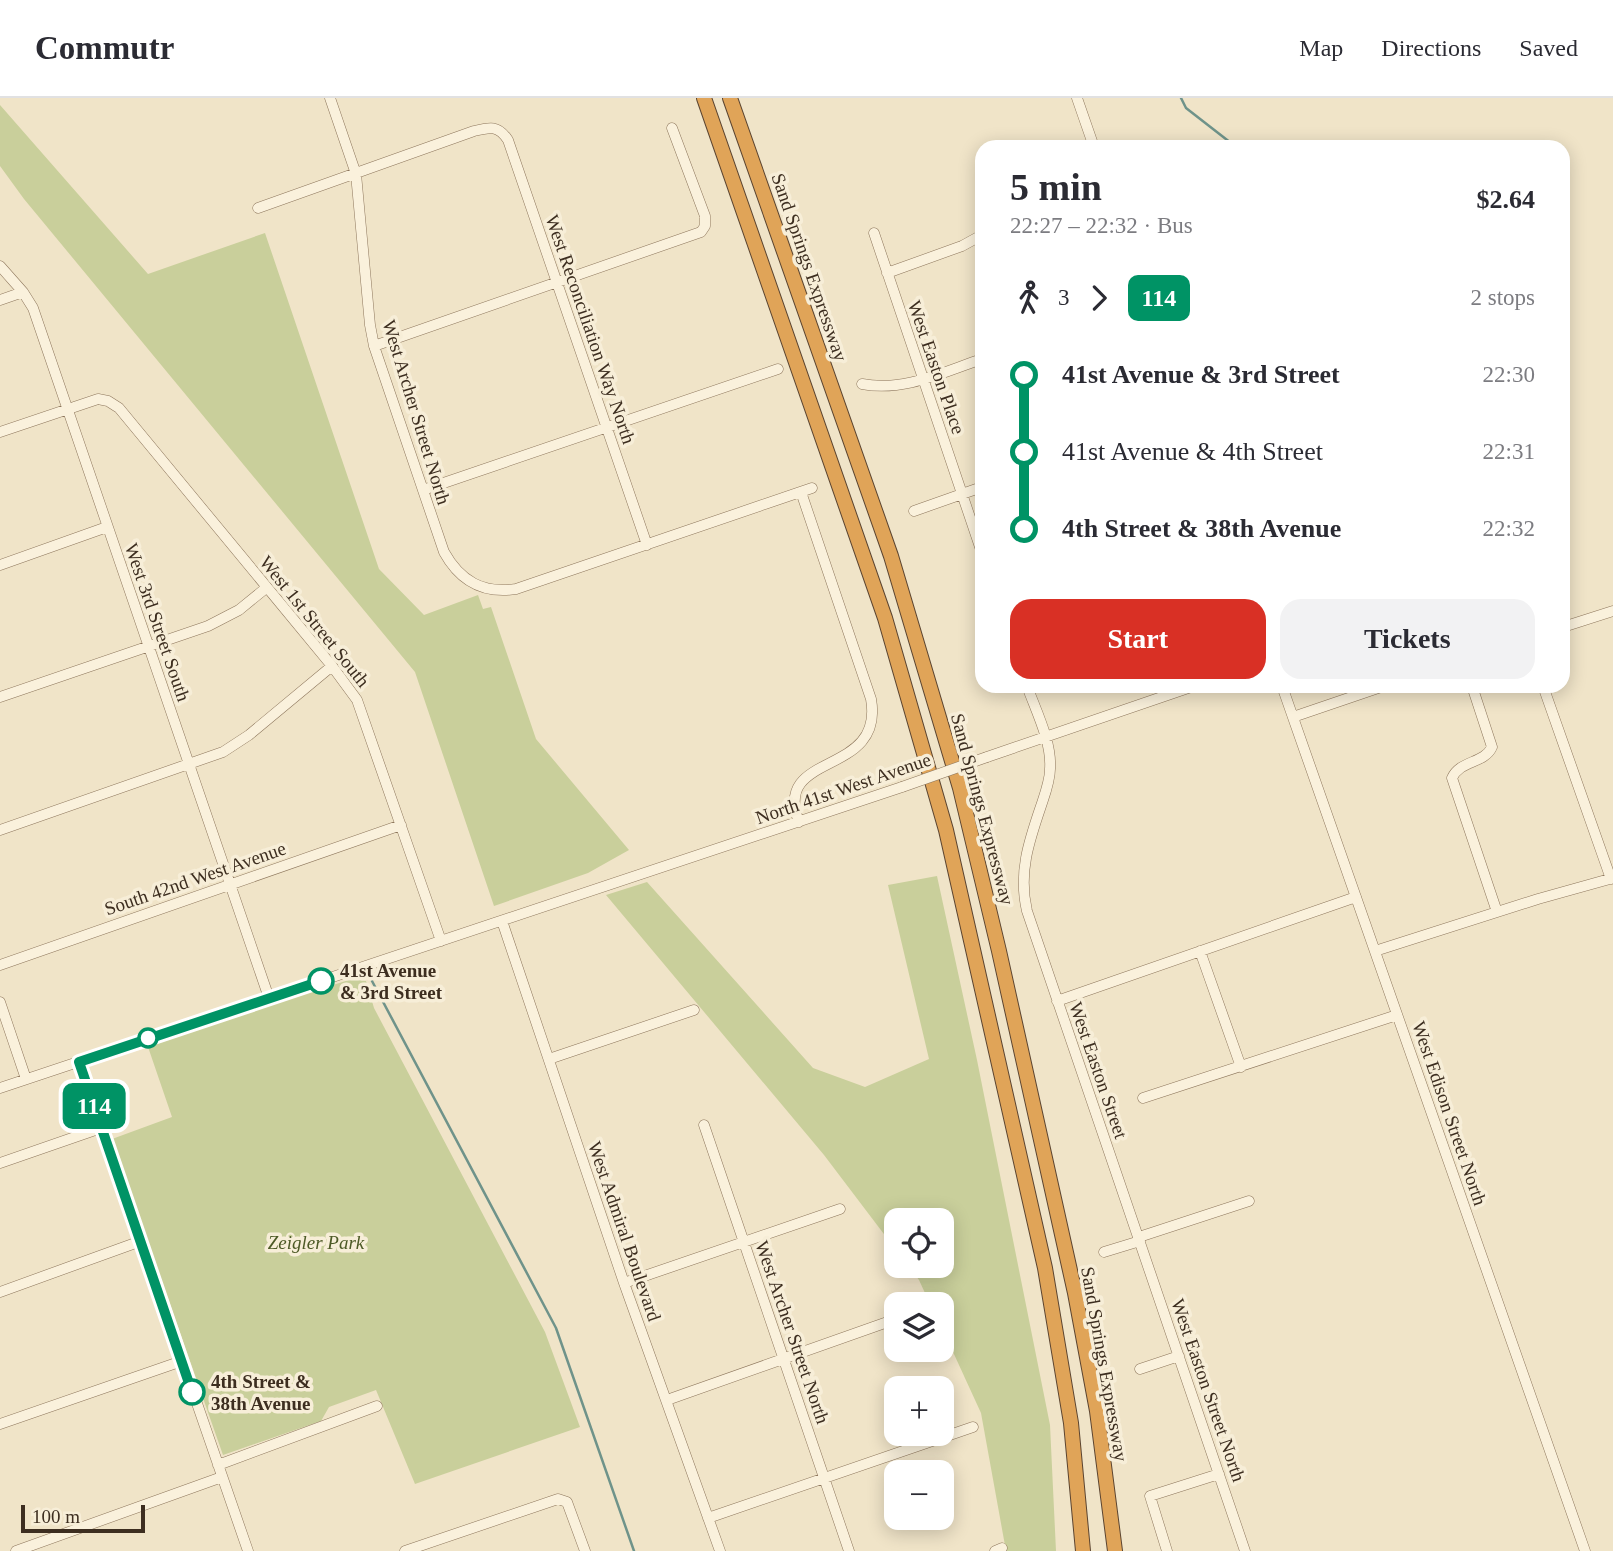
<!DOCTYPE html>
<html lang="en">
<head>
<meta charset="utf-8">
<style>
  :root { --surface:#fff; --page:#f2f2f3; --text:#2b2b33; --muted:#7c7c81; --line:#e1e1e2; --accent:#d93025 }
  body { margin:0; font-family:Georgia,serif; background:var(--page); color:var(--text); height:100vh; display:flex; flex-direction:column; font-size:26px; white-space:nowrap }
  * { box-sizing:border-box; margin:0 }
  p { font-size:23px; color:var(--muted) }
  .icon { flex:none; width:38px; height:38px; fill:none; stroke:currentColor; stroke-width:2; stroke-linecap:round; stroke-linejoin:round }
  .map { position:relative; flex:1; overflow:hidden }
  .panel { position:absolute; left:975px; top:42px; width:595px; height:553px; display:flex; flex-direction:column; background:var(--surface); border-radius:21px; box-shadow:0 4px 18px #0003 }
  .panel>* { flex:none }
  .badge { padding:0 14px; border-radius:10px; font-size:24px; line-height:46px }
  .tools { position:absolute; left:884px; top:1110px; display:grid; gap:14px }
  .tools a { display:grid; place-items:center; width:70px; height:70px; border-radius:14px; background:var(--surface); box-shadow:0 4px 18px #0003; font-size:35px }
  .scale { position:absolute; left:21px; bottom:18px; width:124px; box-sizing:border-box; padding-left:7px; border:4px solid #3d2e20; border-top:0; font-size:19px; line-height:24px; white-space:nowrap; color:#3d2e20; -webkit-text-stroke:5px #f7eed8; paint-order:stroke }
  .map>.badge { position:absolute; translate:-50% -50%; box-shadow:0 0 0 4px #fff }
  .legs { display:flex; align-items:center; gap:10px; height:77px; padding:0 35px; font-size:23px }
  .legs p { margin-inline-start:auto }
  .head { display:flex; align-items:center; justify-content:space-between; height:119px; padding:0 35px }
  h1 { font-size:38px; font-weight:700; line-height:52px }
  .primary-button { display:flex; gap:14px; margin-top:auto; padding:14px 35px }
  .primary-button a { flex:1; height:80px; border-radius:21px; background:var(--accent); color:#fff; font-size:28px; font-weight:700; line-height:80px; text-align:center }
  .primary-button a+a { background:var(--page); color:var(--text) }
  ul { padding:0 35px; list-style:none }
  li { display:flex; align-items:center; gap:24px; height:77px; font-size:26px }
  li i { display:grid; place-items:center; width:10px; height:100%; margin:0 9px; background:currentColor }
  li i::after { content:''; width:18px; height:18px; margin:-9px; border:5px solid; border-radius:50%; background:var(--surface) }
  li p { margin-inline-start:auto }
  li:first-child i { background:linear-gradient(#0000 50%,currentColor 0) }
  li:last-child i { background:linear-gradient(currentColor 50%,#0000 0) }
  header { display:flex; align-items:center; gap:42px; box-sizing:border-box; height:98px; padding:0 35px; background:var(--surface); border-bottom:2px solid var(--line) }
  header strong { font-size:33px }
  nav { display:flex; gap:38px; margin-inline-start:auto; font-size:24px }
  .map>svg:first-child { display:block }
  .green { fill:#c9cf9b }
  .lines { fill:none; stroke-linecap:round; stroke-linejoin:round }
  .stream { stroke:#6f938a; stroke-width:2.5 }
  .minor-casing { stroke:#8d765c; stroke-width:11 }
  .highway-casing { stroke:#5b4430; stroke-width:16 }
  .minor { stroke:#faf1dc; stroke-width:10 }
  .highway { stroke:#e0a458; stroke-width:14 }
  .minor-bridge-casing { stroke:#8d765c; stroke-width:11; stroke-linecap:butt }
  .minor-bridge { stroke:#faf1dc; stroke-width:10 }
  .line-1-casing { stroke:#fff; stroke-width:16 }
  .line-1 { stroke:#009365; stroke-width:10 }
  .stop-1-dot { fill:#fff; stroke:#009365; stroke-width:3.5 }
  .labels { text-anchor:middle; stroke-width:7; stroke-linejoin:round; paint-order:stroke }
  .street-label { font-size:19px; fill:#3d2e20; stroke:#f7eed8 }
  .stop-label { font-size:19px; font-weight:bold; fill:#3d2e20; stroke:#f7eed8; text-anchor:start }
  .park-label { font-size:19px; font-style:italic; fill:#4d5a26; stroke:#f7eed8 }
</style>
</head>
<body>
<header>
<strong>Commutr</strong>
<nav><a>Map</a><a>Directions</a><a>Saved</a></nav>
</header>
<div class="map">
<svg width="1613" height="1453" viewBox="0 0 1613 1453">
  <rect width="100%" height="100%" fill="#f0e4c8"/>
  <!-- green -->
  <path class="green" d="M 0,7 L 148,176 L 265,135 L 379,471 L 424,517 L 478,497 L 483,511 L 491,509 L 536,641 L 629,752 L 588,775 L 494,808 L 415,574 L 24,101 L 0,68 Z
    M 937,778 L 977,962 L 1050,1327 L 1056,1453 L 1006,1453 L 981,1315 L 942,1230 L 942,1206 L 930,1206 L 919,1182 L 908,1167 L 942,1167 L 942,1122 L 896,1122 L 896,1152 L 824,1057 L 606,797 L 647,784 L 813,970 L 865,989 L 929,961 L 888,787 Z
    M 352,881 L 366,883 L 374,910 L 545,1234 L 580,1329 L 415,1386 L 376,1292 L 329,1309 L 321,1323 L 223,1357 L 112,1041 L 172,1019 L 147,946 Z"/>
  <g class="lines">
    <!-- stream -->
    <path class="stream" d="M 1181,0 L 1186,10 L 1231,45 L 1233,49
      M 372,883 L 556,1230 L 634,1453"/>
    <!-- minor casing -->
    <g class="minor-casing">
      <path id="minor" d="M 330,0 L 356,76 L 370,227 L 374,248 L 444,454 C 460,483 483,496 516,491 L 812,390
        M 1077,0 L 1094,49
        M 258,110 L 474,33 C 490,29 498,27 508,42 L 647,447
        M 874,135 L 982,455
        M 0,168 L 23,194 L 33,210 L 269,900
        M 887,175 L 962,148 L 982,137
        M 0,202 L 23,194
        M 374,248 L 701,134 L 705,128 L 705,118 L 672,30
        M 862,286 C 904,294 943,274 982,261
        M 0,334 L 98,301 L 108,303 L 119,310 L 332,568 L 357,602 L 441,843
        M 423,392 L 778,271
        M 914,413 L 982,389
        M 0,467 L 107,429
        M 1563,529 L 1613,513
        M 1027,588 C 1036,613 1052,644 1050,671 C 1050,683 1045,696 1041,708 C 1029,743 1018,775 1027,813 L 1245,1453
        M 1282,588 L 1585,1453
        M 1472,588 L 1492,649 C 1484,666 1460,662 1452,680 L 1497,814
        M 1543,588 L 1611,781
        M 0,599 L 208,528 L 239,512 L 266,490
        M 1293,619 L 1384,588
        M 987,659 L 1194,588
        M 799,724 C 771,652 885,680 871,601 L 801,394
        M 0,732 L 223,654 L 249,637 L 332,568
        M 502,823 L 624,1185 L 720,1453
        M 1200,853 L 1241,969
        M 1375,853 L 1538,801 L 1613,780
        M 0,867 L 401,727
        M 1057,903 L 1356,799
        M 0,904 L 26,981
        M 549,961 L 694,912
        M 79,964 L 248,1453
        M 0,990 L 902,689
        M 1143,1000 L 1397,917
        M 704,1027 L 849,1453
        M 0,1065 L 101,1030
        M 1139,1139 L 1249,1103
        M 1104,1154 L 1140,1143
        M 624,1185 L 840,1111
        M 0,1194 L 141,1143
        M 1140,1271 L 1179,1258
        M 667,1302 L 896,1221
        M 0,1326 L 182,1263
        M 218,1367 L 377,1308
        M 708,1420 L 973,1329
        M 16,1453 L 222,1379
        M 405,1453 L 558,1401 L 567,1404 L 585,1453
        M 995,1453 L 1002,1450
        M 1167,1453 L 1150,1398 L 1219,1376"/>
    </g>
    <!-- highway casing -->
    <g class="highway-casing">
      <path id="highway" d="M 704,0 L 885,520 L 946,732 L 1045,1170 L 1071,1325 L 1083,1453
        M 730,0 L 891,458 L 960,690 L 999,853 L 1075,1195 L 1097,1313 L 1115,1453"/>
    </g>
    <!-- minor -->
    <use href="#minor" class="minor"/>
    <!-- highway -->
    <use href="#highway" class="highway"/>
    <!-- minor-bridge casing -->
    <g class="minor-bridge-casing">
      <path id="minor-bridge" d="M 902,689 L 987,659"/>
    </g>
    <!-- minor-bridge -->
    <use href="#minor-bridge" class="minor-bridge"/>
  </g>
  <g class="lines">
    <!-- line-1 casing -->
    <g class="line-1-casing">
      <path id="line-1" d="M 192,1294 L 79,964 L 321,883"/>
    </g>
    <!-- line-1 -->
    <use href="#line-1" class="line-1"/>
  </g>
  <!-- markers -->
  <g class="stop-1-dot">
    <circle cx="321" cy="883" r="12"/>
    <circle cx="148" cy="940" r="9"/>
    <circle cx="192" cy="1294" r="12"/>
  </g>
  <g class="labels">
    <!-- street labels -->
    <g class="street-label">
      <text transform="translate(810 169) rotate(71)" y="7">Sand Springs Expressway</text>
      <text transform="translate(591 231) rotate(71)" y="7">West Reconciliation Way North</text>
      <text transform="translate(937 269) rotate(71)" y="7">West Easton Place</text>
      <text transform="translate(417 314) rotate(73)" y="7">West Archer Street North</text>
      <text transform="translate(315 523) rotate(51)" y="7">West 1st Street South</text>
      <text transform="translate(158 524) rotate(71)" y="7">West 3rd Street South</text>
      <text transform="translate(843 690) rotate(-19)" y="7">North 41st West Avenue</text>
      <text transform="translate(983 711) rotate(75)" y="7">Sand Springs Expressway</text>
      <text transform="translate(195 780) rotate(-19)" y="7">South 42nd West Avenue</text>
      <text transform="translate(1099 972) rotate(71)" y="7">West Easton Street</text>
      <text transform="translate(1450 1015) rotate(71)" y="7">West Edison Street North</text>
      <text transform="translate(625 1133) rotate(71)" y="7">West Admiral Boulevard</text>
      <text transform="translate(793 1234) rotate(71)" y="7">West Archer Street North</text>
      <text transform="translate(1105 1266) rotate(80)" y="7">Sand Springs Expressway</text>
      <text transform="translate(1209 1292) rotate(71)" y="7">West Easton Street North</text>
    </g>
    <!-- stop labels -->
    <g class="stop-label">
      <text x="340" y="879">41st Avenue<tspan x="340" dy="22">&amp; 3rd Street</tspan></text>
      <text x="211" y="1290">4th Street &amp;<tspan x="211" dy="22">38th Avenue</tspan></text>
    </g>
    <!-- park labels -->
    <g class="park-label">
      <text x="316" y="1151">Zeigler Park</text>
    </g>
  </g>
</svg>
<div class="tools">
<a><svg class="icon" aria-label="locate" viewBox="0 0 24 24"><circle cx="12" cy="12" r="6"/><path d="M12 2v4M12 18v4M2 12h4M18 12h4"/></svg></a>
<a><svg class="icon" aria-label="layers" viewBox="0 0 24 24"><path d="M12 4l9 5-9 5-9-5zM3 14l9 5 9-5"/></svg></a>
<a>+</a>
<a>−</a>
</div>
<div class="scale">100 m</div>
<b class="badge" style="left:94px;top:1008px;background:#009365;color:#fff">114</b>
<section class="panel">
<div class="head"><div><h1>5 min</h1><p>22:27 – 22:32 · Bus</p></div><b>$2.64</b></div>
<div class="legs"><svg class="icon" aria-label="walk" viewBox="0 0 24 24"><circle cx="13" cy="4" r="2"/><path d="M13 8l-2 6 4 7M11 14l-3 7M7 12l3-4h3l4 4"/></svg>3<svg class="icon" aria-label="forward" viewBox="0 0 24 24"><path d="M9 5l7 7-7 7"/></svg><b class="badge" style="background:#009365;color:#fff">114</b><p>2 stops</p></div>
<ul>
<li><i style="color:#009365"></i><b>41st Avenue &amp; 3rd Street</b><p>22:30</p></li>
<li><i style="color:#009365"></i><span>41st Avenue &amp; 4th Street</span><p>22:31</p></li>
<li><i style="color:#009365"></i><b>4th Street &amp; 38th Avenue</b><p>22:32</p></li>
</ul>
<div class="primary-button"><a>Start</a><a>Tickets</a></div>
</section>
</div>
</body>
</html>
